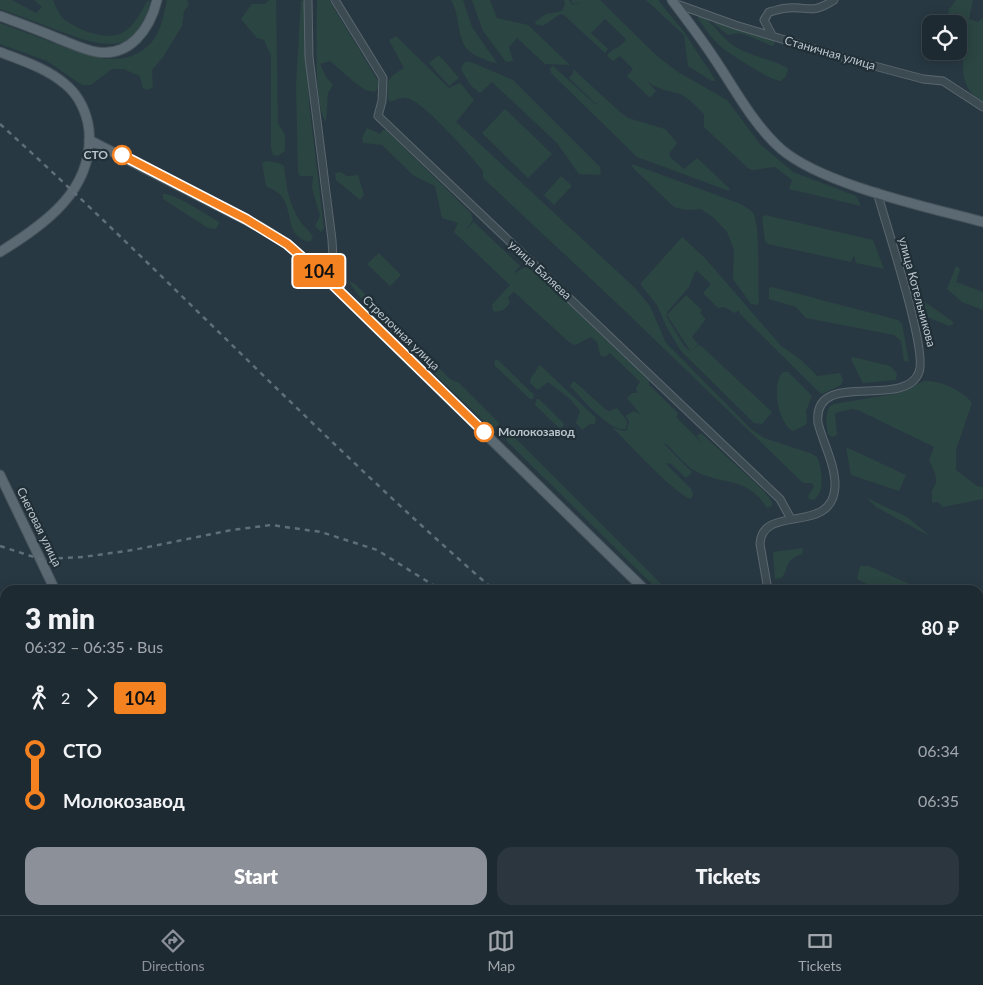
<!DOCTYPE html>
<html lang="en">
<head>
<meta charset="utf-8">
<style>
  :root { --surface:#1e2a32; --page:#2b363e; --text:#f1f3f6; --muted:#a1a7ac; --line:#3c464d; --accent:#8c9099 }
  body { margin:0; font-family:Lato,sans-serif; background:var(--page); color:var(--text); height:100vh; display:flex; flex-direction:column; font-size:19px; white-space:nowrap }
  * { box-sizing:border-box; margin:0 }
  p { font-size:16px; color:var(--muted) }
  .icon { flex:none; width:28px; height:28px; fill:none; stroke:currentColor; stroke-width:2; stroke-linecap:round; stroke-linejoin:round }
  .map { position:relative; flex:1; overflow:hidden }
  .panel { position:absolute; left:0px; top:585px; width:984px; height:330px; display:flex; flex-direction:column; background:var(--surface); border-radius:15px 15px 0 0; box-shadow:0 2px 12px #0003,0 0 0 1px var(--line) }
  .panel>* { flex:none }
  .badge { padding:0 10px; border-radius:4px; font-size:18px; line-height:32px }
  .tools { position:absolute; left:922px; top:15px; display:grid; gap:10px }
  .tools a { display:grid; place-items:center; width:45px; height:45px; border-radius:10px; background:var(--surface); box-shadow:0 2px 12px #0003,0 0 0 1px var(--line); font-size:25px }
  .map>.badge { position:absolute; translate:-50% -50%; box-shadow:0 0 0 2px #fff }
  .legs { display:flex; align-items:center; gap:8px; height:55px; padding:0 25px; font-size:16px }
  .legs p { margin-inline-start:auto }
  .head { display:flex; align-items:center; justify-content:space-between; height:85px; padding:0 25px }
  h1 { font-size:28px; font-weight:800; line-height:38px }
  .primary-button { display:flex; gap:10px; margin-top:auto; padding:10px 25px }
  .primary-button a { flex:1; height:58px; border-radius:15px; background:var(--accent); color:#fff; font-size:20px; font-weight:800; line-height:58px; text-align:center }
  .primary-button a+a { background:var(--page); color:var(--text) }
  ul { padding:0 25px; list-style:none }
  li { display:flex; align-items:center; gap:18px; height:50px; font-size:19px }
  li i { display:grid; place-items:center; width:8px; height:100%; margin:0 6px; background:currentColor }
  li i::after { content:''; width:12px; height:12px; margin:-6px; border:4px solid; border-radius:50%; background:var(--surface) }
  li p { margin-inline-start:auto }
  li:first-child i { background:linear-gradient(#0000 50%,currentColor 0) }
  li:last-child i { background:linear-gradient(currentColor 50%,#0000 0) }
  .menu { display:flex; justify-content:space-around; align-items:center; height:70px; border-top:1px solid var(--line); background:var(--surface); font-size:14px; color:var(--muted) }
  .menu a { display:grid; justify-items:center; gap:2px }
  .menu .selected { color:var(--accent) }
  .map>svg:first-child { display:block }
  .green { fill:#2b4542 }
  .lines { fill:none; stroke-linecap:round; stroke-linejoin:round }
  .river { stroke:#3d5869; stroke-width:14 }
  .minor-casing { stroke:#5b676f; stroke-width:9 }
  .major-casing { stroke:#46535b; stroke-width:11 }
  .minor { stroke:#3c4a52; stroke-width:7 }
  .major { stroke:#5b6972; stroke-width:9 }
  .rail { stroke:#5f6e79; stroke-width:2.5; stroke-dasharray:5 5; stroke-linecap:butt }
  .line-1-casing { stroke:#fff; stroke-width:11 }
  .line-1 { stroke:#f58220; stroke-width:8 }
  .stop-1-dot { fill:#fff; stroke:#f58220; stroke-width:2.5 }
  .labels { text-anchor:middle; stroke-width:4.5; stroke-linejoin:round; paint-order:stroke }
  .street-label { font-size:12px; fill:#bac4cc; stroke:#212f37 }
  .stop-label { font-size:12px; font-weight:bold; fill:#bac4cc; stroke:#212f37; text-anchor:end }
</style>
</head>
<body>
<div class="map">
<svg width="983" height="915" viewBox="0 0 983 915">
  <rect width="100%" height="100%" fill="#283842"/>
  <!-- green -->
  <path class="green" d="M 0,0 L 12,0 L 36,13 L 42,7 L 34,0 L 53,0 C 56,7 59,15 65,20 C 78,30 108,42 124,32 C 134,26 141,12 147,1 L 150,1 C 139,63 94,44 54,29 C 36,22 18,15 0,9 Z
    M 167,0 L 187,0 L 189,5 L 184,11 L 182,26 L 163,57 L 152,70 L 153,87 L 147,90 L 143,88 L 140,76 L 123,69 L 112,69 L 91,85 L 82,85 L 47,61 L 0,44 L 0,23 C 18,30 36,36 54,43 C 86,55 123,72 151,43 C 161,32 164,14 167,0 Z
    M 269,0 L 276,0 L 278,123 L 285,135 L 285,151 L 278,156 L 273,155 L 271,148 L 271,56 L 264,40 L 257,38 L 241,19 L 252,4 L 265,4 Z
    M 301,0 L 306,3 L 309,103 L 324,228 L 321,232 L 315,226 L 320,216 L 312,188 L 313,176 L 300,176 L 298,172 L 296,85 Z
    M 317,0 L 329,0 L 380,84 L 375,92 L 365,90 L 354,82 L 330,61 L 320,64 L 326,77 L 333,85 L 328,93 L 326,122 C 313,106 317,24 317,0 Z
    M 451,0 L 463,0 L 472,27 L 497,63 C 491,63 485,59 479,57 C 453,47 463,20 451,0 Z
    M 472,0 L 490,0 L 497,18 L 528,25 L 570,65 L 545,64 L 517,38 L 509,47 L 513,61 L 506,62 L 483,31 Z
    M 564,0 L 569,0 L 572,5 L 581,2 L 572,4 L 571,0 L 600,0 L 657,56 L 678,72 L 727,100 L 760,144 L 793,172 L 856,196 L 861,206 L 789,189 L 792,180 L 775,167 L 754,170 L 749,169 L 704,127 L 704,114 C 697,107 689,98 680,94 C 667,90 658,90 647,81 L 656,91 L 650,98 L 627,76 L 633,69 L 620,56 L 613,61 L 607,56 C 612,47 621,49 626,39 L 605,19 L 591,33 L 608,49 L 605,53 L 564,15 L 560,14 L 543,26 L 535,24 L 536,21 L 546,14 L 562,11 L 565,4 Z
    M 646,0 L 658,0 L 684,32 L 716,81 L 712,81 L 688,66 L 684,35 Z
    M 956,0 L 973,0 L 969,19 L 978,22 L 983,18 L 983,102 C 964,92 962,75 963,55 L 957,51 L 959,51 L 959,24 L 946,24 L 949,9 Z
    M 699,14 C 712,20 721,38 734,46 C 750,56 769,59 786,67 L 788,69 L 786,76 L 781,81 C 773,82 728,53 720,46 C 711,38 704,27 698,18 Z
    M 715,21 L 773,39 L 775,44 L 772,46 L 746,35 L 738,33 L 728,35 L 714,24 Z
    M 396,36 L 449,88 L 460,83 L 474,100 L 456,122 L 634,287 L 650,306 L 666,343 L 751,429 L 764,438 L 810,453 L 817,457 C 822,471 826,490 814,500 L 809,499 L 808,496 L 814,487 L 812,483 L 803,483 L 624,310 L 483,178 L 483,171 C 471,156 423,100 406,98 C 400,97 395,100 390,102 L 388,99 C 386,79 388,78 404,68 L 389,40 Z
    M 439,55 L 459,78 L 449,86 L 429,63 Z
    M 465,62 L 471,62 L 513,80 L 600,167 L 601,175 L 579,174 L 557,143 L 492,82 L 480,93 L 471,86 L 462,71 L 461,68 Z
    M 553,66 L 595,104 L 596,105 L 599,101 L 596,104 L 569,78 L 573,73 L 573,69 L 620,112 L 628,118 L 665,129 L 677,143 L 669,154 L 670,157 L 684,169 L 697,158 L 729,188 L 729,191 L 637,157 L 551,73 L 550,68 Z
    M 505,109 L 552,154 L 528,178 L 482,133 Z
    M 367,128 L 380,134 L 383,130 L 386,130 L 471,213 L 473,220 L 466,230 L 474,222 L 520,266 L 513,274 L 525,267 L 535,272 L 649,380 L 649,385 L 678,413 L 676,417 L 702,443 L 697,436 L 701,433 L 764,491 L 772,502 L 772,506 L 767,508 C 747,476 725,486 697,472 C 685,466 675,452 665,443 L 655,454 L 664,444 L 692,472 L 686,478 L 671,464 L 665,463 L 692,490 L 693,496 L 690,499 C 674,493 628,443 613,428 L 624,431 L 627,430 L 629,421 L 625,416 L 634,411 L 641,415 L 627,398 L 632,393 L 637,393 L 636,388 L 640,382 L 610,353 L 605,357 L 600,355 L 597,342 L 591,337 L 575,345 L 569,342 L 514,292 L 508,297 L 510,302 C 506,309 501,313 493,311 L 492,305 L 510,285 L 454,232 L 458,223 L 442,218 L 435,186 L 414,176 L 382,145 L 363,143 L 362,138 Z
    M 266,161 L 279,163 L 284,166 C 286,186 289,204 300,221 C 304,227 310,231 313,237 L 310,242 C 284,236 294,213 282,197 C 279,192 271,189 266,186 L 262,163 Z
    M 632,164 L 741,204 C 745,207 750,209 753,213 C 761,227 757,283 759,302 L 757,305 L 751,304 L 733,279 L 734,250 L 727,232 L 714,218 L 701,209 L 686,210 L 674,207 L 633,168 Z
    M 341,172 L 347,176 L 358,175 L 364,195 L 360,200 L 336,180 L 335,173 Z
    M 561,176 L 572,186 L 554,205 L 544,195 Z
    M 163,194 C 173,192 207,215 218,221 L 219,223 L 216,229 L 208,228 L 163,199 Z
    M 765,215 L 873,240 L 884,269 L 856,263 L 854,255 L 851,262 L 768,244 L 765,241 L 762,217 Z
    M 682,237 L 704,257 L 781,346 C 795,355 806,363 817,376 L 840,373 L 843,380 L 841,385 L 822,394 L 819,392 L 740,314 L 739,310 L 735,313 L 724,307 L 718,308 L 703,293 L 711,284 L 697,271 L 695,272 L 689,287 L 668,311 L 666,316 L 684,346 L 691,352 L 667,315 L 686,295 L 702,310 L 700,313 L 706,319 L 692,337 L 698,344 L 691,352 L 698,345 L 701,346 L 772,412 L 762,424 L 754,423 L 681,351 L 666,326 L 657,305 L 641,285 L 641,283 Z
    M 379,253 L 401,275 L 390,286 L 367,264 Z
    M 956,266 L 960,269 L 956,282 L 983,292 L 983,310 L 962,302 L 947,289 Z
    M 350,281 L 356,285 L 451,380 L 458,382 L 499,423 L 497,427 L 489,426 C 473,410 347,292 350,281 Z
    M 772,287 L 898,320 L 902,324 L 909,362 L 904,361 L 901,341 L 894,335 L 806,318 L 796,307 L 769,299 L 769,288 Z
    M 908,290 L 952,321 L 954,324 L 949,326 L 915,312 Z
    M 853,357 L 890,366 L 897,373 L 896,380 L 863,383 L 851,359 Z
    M 495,360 L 498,360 L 534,395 L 533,399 L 530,399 L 494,365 Z
    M 540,365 L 596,418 L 595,424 L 590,424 L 582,430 L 576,423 L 580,411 L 569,398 L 548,382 L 538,390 L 530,383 L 531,378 Z
    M 783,372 L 788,372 L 812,396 L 806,411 L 807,424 L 793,431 C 778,423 771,384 783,372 Z
    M 574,381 L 605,409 L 609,411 L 617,408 L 627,421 L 626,429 C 610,433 581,397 570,386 Z
    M 924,381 C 939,380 963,390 972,403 L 956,450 L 956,470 L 977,486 L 983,487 L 983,499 L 943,507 L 938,502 L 932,503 L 932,490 C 941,480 933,470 929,460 L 934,447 L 858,410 L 852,409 L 835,413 L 837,435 L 832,437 L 828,434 L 826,418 L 829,407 L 834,404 L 899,393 Z
    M 536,399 L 539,399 L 564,424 L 563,427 L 559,428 L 535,405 Z
    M 508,431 L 667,590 L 658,590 L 527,461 L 507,441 L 504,434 Z
    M 846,447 L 906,475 L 899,491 L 851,475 Z
    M 867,498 L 907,517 L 931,537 L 876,507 Z
    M 803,548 L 802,554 C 785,560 790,564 782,578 L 775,579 L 773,552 Z
    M 860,566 L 869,566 L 923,590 L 878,590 L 857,579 Z
    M 0,861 L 5,861 L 5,910 L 233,910 L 237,915 L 0,915 Z"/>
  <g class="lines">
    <!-- river -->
    <path class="river" d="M 621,915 L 622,910"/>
    <!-- minor casing -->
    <g class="minor-casing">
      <path id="minor" d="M 308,0 L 309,57 L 332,240 L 333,257 L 329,281
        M 335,0 L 383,78 L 382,101 L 378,116 L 780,499 L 791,519
        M 674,3 L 735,25 L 852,60 L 923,79 L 943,81 L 983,107
        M 772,35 L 764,20 L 769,12 C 775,11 782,8 788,8 C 809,6 811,15 834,0
        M 768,590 L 760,544 C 762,503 832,536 835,487 C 836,466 823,443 818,423 C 812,367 905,411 919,372 C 928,350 885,222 877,192
        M 643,915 L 645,910"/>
    </g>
    <!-- major casing -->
    <g class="major-casing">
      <path id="major" d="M 672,0 C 686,19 701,38 714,58 C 735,89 753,124 781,149 C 823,185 928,207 983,222
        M 0,16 C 19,23 38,30 57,38 C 70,43 84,50 97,52 C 130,57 150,29 157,0
        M 0,52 C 23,61 46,68 65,84 C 79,95 87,113 89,130 C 94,190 45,224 0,252
        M 89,140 L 260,227 L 287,244 L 329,281 L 645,590
        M 0,475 L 55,590
        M 979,776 L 983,777
        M 979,883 L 983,886
        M 324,910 L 330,915
        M 515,915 L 522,910"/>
    </g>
    <!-- minor -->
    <use href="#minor" class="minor"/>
    <!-- major -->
    <use href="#major" class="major"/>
    <!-- rail -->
    <path class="rail" d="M 0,124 C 168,276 323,442 494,590
      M 0,546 L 40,559 L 83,557 L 133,550 L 232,530 L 271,525 L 321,532 L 377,550 L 441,590
      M 979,801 L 983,803
      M 752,910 L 756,915
      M 618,915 L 620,910"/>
  </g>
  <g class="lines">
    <!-- line-1 casing -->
    <g class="line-1-casing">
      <path id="line-1" d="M 122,155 L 246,219 L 287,244 L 329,281 L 484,432"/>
    </g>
    <!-- line-1 -->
    <use href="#line-1" class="line-1"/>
  </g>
  <!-- markers -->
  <g class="stop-1-dot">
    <circle cx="122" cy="155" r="9"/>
    <circle cx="484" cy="432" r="9"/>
  </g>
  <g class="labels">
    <!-- street labels -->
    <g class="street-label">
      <text transform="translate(830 53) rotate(16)" y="4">Станичная улица</text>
      <text transform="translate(540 270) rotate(43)" y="4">улица Баляева</text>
      <text transform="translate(917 292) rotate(75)" y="4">улица Котельникова</text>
      <text transform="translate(401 333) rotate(44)" y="4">Стрелочная улица</text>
      <text transform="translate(39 527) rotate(64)" y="4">Снеговая улица</text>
    </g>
    <!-- stop labels -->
    <g class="stop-label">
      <text x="108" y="159">СТО</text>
      <text x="498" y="436" text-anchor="start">Молокозавод</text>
    </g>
  </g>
</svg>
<div class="tools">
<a><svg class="icon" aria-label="locate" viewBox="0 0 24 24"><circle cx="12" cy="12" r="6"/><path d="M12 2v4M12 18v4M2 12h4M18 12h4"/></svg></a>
</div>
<b class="badge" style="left:319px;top:271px;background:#f58220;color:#111">104</b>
<section class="panel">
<div class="head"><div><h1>3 min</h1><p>06:32 – 06:35 · Bus</p></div><b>80 ₽</b></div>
<div class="legs"><svg class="icon" aria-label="walk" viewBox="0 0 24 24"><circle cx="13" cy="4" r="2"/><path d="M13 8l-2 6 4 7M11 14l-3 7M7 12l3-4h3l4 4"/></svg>2<svg class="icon" aria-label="forward" viewBox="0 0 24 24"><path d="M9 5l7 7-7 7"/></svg><b class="badge" style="background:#f58220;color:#111">104</b></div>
<ul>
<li><i style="color:#f58220"></i><b>СТО</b><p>06:34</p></li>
<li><i style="color:#f58220"></i><b>Молокозавод</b><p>06:35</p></li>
</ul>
<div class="primary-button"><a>Start</a><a>Tickets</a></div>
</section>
</div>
<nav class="menu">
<a class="selected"><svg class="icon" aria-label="directions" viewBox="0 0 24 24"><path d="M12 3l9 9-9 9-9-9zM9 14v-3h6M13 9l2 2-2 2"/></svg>Directions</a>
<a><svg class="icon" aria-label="map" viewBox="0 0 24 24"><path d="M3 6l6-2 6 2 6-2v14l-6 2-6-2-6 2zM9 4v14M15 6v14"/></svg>Map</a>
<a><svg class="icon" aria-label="tickets" viewBox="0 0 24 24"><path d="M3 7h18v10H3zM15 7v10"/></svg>Tickets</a>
</nav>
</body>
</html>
